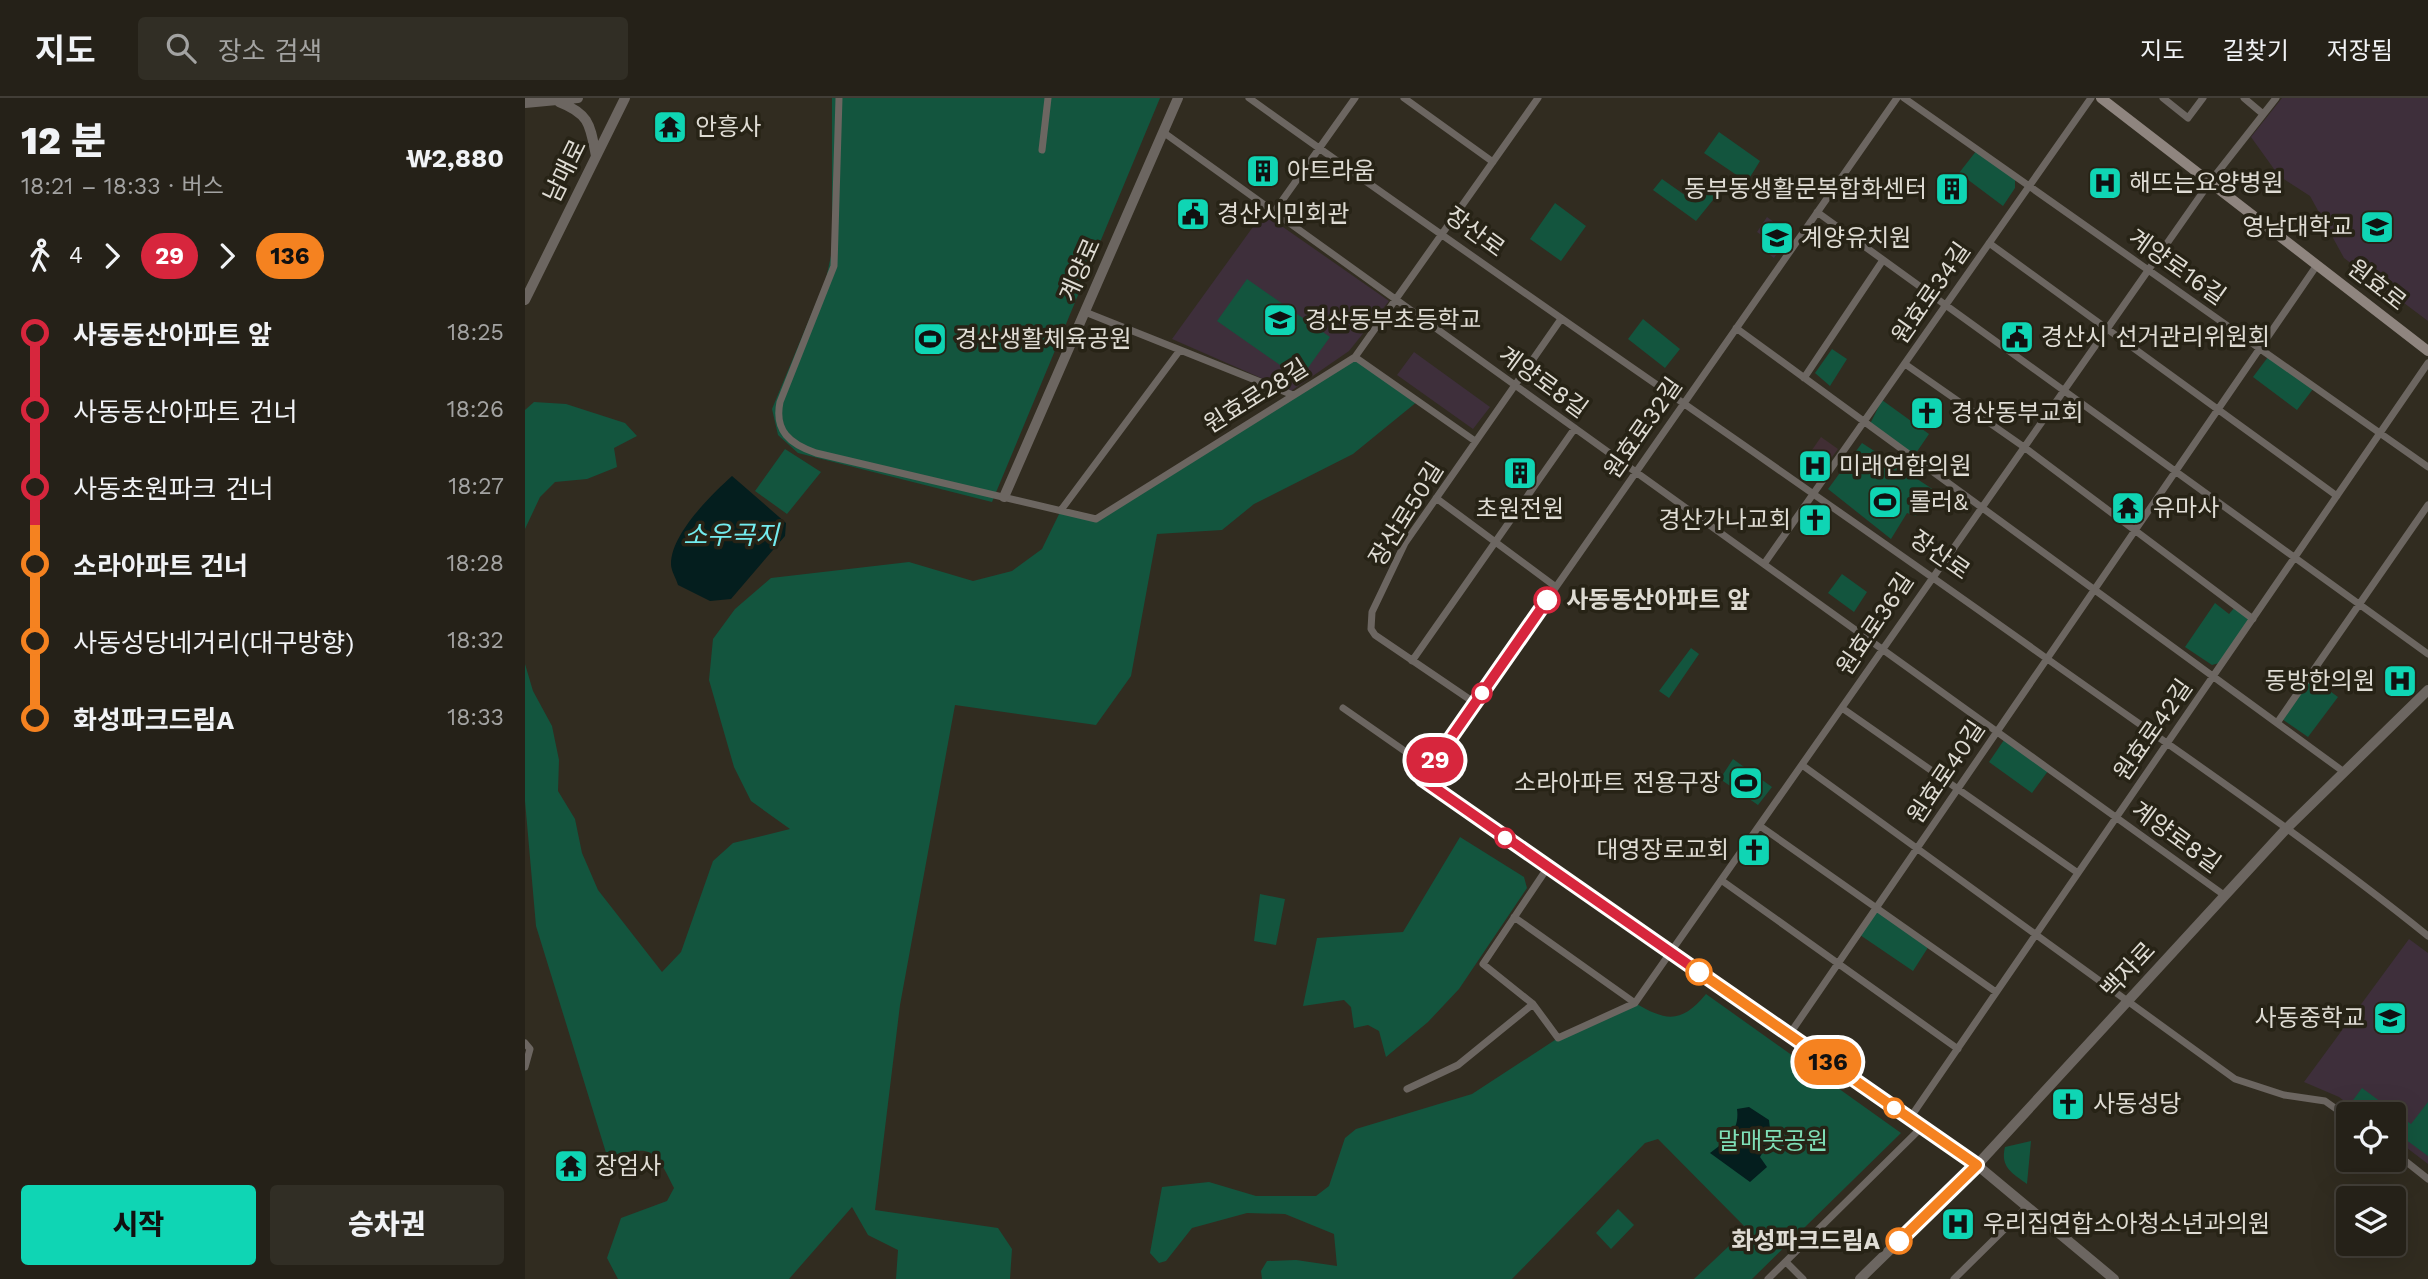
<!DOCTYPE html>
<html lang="ko">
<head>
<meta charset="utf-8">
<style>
  :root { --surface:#252118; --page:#312e25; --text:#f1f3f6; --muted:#a3a3a2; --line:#423e37; --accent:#0fd5b4 }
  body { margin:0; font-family:"Work Sans","Noto Sans KR",sans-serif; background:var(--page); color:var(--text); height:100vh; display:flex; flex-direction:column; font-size:26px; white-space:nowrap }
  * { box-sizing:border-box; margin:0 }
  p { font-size:23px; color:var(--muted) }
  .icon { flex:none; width:38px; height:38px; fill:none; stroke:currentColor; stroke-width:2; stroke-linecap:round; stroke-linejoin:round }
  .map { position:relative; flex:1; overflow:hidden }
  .sheet { display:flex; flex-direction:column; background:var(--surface); width:525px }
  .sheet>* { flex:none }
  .badge { padding:0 14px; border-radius:23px; font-size:24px; line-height:46px }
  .controls { position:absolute; left:1811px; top:1004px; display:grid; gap:14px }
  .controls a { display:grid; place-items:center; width:70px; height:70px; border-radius:7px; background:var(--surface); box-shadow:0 7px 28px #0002,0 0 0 2px var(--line); font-size:35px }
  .map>.badge { position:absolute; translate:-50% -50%; box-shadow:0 0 0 4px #fff }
  .legs { display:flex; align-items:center; gap:10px; height:77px; padding:0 21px; font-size:23px }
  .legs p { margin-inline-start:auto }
  .overview { display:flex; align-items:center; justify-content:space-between; height:119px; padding:0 21px }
  h1 { font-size:38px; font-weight:800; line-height:52px }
  .action { display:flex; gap:14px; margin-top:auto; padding:14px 21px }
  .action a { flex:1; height:80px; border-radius:7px; background:var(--accent); color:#111; font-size:28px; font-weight:800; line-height:80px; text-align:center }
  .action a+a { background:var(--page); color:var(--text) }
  ul { padding:0 21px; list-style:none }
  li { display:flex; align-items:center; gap:24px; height:77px; font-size:26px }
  li i { display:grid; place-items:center; width:10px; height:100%; margin:0 9px; background:currentColor }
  li i::after { content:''; width:18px; height:18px; margin:-9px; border:5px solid; border-radius:50%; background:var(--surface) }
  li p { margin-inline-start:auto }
  li:first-child i { background:linear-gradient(#0000 50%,currentColor 0) }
  li:last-child i { background:linear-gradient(currentColor 50%,#0000 0) }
  header { display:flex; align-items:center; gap:42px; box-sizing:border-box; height:98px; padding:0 35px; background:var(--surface); border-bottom:2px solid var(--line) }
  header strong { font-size:33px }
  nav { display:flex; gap:38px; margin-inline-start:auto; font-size:24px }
  .search { width:490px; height:63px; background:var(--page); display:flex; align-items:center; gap:18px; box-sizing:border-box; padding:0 24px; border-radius:7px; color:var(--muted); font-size:26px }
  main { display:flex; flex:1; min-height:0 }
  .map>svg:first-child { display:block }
  .education { fill:#3e2f3b }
  .medical { fill:#412e34 }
  .green { fill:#13553e }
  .water { fill:#041e1e }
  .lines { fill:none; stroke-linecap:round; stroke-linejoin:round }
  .minor { stroke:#6c6661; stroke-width:7 }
  .tertiary { stroke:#6c6661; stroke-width:10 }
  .secondary { stroke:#8f857f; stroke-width:10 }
  .line-1-casing { stroke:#fff; stroke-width:16 }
  .line-2-casing { stroke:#fff; stroke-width:16 }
  .line-1 { stroke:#d7263d; stroke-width:10 }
  .line-2 { stroke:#f58220; stroke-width:10 }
  .stop-1-dot { fill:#fff; stroke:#d7263d; stroke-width:3.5 }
  .stop-2-dot { fill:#fff; stroke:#f58220; stroke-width:3.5 }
  .labels { text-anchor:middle; stroke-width:7; stroke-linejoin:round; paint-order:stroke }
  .poi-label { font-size:24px; fill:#dfdcd4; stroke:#272316; text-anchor:start }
  .street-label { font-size:24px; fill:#dfdcd4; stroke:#272316 }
  .stop-label { font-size:24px; font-weight:bold; fill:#dfdcd4; stroke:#272316; text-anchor:start }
  .park-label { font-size:24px; fill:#7fdfb7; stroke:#272316 }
  .water-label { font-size:26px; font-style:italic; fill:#73ecef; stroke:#272316 }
</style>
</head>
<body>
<header>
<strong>지도</strong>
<div class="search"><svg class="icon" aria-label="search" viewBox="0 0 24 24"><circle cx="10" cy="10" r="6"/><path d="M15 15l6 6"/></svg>장소 검색</div>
<nav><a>지도</a><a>길찾기</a><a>저장됨</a></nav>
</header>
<main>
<section class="sheet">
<div class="overview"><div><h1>12 분</h1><p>18:21 – 18:33 · 버스</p></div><b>₩2,880</b></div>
<div class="legs"><svg class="icon" aria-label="walk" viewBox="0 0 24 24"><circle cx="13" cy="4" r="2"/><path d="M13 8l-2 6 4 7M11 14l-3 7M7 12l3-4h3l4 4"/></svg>4<svg class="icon" aria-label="forward" viewBox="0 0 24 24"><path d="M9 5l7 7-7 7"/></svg><b class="badge" style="background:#d7263d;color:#fff">29</b><svg class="icon" aria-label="forward" viewBox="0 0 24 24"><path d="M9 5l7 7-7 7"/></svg><b class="badge" style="background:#f58220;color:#111">136</b></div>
<ul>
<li><i style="color:#d7263d"></i><b>사동동산아파트 앞</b><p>18:25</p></li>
<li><i style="color:#d7263d"></i><span>사동동산아파트 건너</span><p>18:26</p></li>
<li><i style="color:#d7263d"></i><span>사동초원파크 건너</span><p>18:27</p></li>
<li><i style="color:#f58220"></i><b>소라아파트 건너</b><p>18:28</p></li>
<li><i style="color:#f58220"></i><span>사동성당네거리(대구방향)</span><p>18:32</p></li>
<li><i style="color:#f58220"></i><b>화성파크드림A</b><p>18:33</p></li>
</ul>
<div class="action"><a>시작</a><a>승차권</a></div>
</section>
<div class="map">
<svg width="1903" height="1181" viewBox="0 0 1903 1181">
  <rect width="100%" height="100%" fill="#312c20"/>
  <!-- education -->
  <path class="education" d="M 1757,0 L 1903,0 L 1903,223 L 1819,160 L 1785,98 L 1754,78 L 1726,39 Z
    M 738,115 L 864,203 L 824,253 L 766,293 L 647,241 Z
    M 1242,119 L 1265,136 L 1249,160 L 1241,154 L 1247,144 L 1232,134 Z
    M 889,254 L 965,309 L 948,331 L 872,277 Z
    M 1884,841 L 1903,855 L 1903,1066 L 1869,1040 L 1869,1017 L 1838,1017 L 1814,999 L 1779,984 Z"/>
  <!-- medical -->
  <path class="medical" d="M 1296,339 L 1313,351 L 1296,374 L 1280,362 Z"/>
  <!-- green -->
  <path class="green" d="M 307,0 L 635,0 L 467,404 L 273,355 L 253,337 L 247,311 L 301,181 L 307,153 Z
    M 1194,34 L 1235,63 L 1222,84 L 1179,55 Z
    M 1452,52 L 1490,82 L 1490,90 L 1478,108 L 1434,75 Z
    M 1137,81 L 1164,100 L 1176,85 L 1192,97 L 1171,123 L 1128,92 Z
    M 1030,105 L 1061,128 L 1036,163 L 1005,141 Z
    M 722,181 L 805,239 L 775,281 L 692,223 Z
    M 1118,221 L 1155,251 L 1140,270 L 1103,241 Z
    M 1307,251 L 1322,261 L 1305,288 L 1290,275 Z
    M 830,259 L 893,303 L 828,356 L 729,406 L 697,432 L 632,436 L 606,578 L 571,627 L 430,607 L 375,907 L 350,1112 L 473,1130 L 487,1151 L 485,1181 L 371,1181 L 373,1152 L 343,1137 L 327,1109 L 264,1181 L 93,1181 L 82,1160 L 96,1120 L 142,1103 L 149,1090 C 128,1047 128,1049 82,1058 L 11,828 L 0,703 L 0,566 L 8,593 L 27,628 L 34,662 L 33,693 L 50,721 L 57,755 L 73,792 L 137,874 L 156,854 L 188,763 L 208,745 L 265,731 L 226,703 L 209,669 L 184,582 L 188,541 L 210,511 L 246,480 L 384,464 L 448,483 L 487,473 L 517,451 L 536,412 L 572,421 Z
    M 1743,259 L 1788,291 L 1772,312 L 1728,279 Z
    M 1357,302 L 1404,336 L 1389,358 L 1345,326 Z
    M 9,304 L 41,306 L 100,325 L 112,338 L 89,350 L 92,369 L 62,381 L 30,384 L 15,399 L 0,431 L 0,312 Z
    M 1337,345 L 1409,392 L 1391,418 L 1382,415 L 1366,441 L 1303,391 Z
    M 260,351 L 296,374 L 262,416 L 230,393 Z
    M 1317,476 L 1342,494 L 1329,514 L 1303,495 Z
    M 1690,505 L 1704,516 L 1710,509 L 1726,522 L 1694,565 L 1687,567 L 1660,549 Z
    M 1166,550 L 1174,556 L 1144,600 L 1134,593 Z
    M 1787,580 L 1813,599 L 1783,639 L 1757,621 Z
    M 1479,642 L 1523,673 L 1507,695 L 1464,664 Z
    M 1208,661 L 1247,689 L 1233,707 L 1195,681 Z
    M 935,739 L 999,779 L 1002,790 L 934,891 L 903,924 L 861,959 L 854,933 L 843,927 L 829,930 L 826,909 L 819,902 L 778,908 L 792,840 L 878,834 Z
    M 735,796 L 760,801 L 751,847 L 729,843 Z
    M 1352,812 L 1404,848 L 1388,873 L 1335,837 Z
    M 1181,896 L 1376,1035 L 1227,1181 L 1169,1181 L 1222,1131 L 1133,1041 L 1120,1045 L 987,1181 L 737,1181 L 736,1173 L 742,1163 L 771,1162 L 812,1168 L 809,1136 L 760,1116 L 722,1115 L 667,1130 L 641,1163 L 634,1165 L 625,1155 L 637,1089 L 684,1084 L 731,1098 L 791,1098 L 804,1088 L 820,1040 L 831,1031 L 947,996 L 1033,940 L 1110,905 C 1142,924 1157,925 1181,896 Z
    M 1837,990 L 1886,1026 L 1903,1004 L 1903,1058 L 1869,1033 L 1869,1017 L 1847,1017 L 1828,1002 Z
    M 1506,1043 L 1502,1086 C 1487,1075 1475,1069 1480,1049 Z
    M 1093,1111 L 1109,1127 L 1086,1151 L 1071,1135 Z"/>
  <!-- water -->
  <path class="water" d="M 207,378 L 261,425 L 260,438 L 206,501 L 185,503 L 153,487 C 151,480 146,473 146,466 C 146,436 186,397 207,378 Z
    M 1224,1009 L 1244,1022 L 1246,1039 L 1235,1059 L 1242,1069 L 1225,1084 L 1185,1055 C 1201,1043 1215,1033 1212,1011 Z"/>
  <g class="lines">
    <!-- minor -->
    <path class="minor" d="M 314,0 L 309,168 L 255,304 C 249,333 265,346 291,355 L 571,421 L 830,259 L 1013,0
      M 724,0 C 988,190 1257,371 1521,560 C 1649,651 1780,739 1903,838
      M 879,0 L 968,64
      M 1379,0 L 1903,369
      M 1638,0 L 1663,20 L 1678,0
      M 1719,0 L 1738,16
      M 638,34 L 1699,797
      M 517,52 L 523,0
      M 749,114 L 830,0
      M 1292,114 L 1903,556
      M 1464,145 L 1812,398
      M 560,214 L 768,297
      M 1211,230 L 1819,674
      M 830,259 L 950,343
      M 1380,266 L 1499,349 L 1728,521
      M 1279,280 L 1358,162
      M 911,400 L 1031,489
      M 536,412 L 655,252
      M 1239,466 L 1566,0
      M 887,563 L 1050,330
      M 950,605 L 850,537 L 846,531 L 847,514 L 880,445 L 1036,221
      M 818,610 L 904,670
      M 1317,610 L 1553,775
      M 1752,625 L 1903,407
      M 1277,667 L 1710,981 L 1759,997 L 1800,1003 L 1824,1020
      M 897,681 L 1372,0
      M 1235,728 L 1471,894
      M 1023,769 L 958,866 L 1008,906 L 1033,940 L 1110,905 L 1685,84 L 1751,0
      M 1196,782 L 1433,951
      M 989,819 L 1110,905
      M 1264,937 L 1792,167
      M 0,945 L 5,951 L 0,969
      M 882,991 L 933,967 L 1008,906
      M 1385,1020 L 1903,265
      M 1869,1054 L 1903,1081
      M 1262,1165 L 1278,1181
      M 1243,1181 L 1397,1029
      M 1429,1181 L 1502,1109"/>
    <!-- tertiary -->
    <path class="tertiary" d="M 34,4 C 65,16 65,27 71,58
      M 0,5 L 53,0
      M 0,202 L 100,0
      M 479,399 L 653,0
      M 897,681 L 1452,1067 L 1589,1181
      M 1335,1181 L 1452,1067 L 1761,731 L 1903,592"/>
    <!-- secondary -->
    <path class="secondary" d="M 1576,0 L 1903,253"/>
  </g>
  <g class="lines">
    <!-- line-1 casing -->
    <g class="line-1-casing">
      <path id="line-1" d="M 1022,502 L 897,681 L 1174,874"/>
    </g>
    <!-- line-2 casing -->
    <g class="line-2-casing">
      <path id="line-2" d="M 1174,874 L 1452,1067 L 1374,1143"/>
    </g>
    <!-- line-1 -->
    <use href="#line-1" class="line-1"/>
    <!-- line-2 -->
    <use href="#line-2" class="line-2"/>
  </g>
  <!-- icons -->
  <defs>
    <g id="temple-square" transform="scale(1.75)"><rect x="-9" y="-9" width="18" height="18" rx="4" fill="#0fd5b4" stroke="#272316"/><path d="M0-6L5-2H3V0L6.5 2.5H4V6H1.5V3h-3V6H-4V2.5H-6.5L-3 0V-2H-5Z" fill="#111"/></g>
    <g id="building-square" transform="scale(1.75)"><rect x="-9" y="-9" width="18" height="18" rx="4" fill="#0fd5b4" stroke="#272316"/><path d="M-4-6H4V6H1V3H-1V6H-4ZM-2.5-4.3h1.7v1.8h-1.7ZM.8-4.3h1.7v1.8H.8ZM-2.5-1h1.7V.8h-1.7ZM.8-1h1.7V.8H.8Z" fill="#111"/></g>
    <g id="hospital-square" transform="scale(1.75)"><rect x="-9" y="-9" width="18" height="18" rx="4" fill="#0fd5b4" stroke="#272316"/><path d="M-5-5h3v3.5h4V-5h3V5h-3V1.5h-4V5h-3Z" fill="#111"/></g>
    <g id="civic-square" transform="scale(1.75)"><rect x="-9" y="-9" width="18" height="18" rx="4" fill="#0fd5b4" stroke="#272316"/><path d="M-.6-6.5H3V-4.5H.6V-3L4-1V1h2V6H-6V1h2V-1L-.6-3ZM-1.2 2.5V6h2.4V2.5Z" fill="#111"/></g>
    <g id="university-square" transform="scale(1.75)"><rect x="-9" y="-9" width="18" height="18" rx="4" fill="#0fd5b4" stroke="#272316"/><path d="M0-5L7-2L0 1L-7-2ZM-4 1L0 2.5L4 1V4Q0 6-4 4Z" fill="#111"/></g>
    <g id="school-square" transform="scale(1.75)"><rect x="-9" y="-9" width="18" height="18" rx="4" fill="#0fd5b4" stroke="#272316"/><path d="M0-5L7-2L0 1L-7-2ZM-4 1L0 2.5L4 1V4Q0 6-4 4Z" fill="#111"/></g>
    <g id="stadium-square" transform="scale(1.75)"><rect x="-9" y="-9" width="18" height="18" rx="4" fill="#0fd5b4" stroke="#272316"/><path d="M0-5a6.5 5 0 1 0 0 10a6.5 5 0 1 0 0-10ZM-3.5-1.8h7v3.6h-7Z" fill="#111"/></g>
    <g id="church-square" transform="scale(1.75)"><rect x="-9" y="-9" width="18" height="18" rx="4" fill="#0fd5b4" stroke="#272316"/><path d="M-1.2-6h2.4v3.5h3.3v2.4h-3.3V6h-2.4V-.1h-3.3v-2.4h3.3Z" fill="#111"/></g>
  </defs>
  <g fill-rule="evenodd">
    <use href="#temple-square" x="145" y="29"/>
    <use href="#building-square" x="738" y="73"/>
    <use href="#hospital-square" x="1580" y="85"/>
    <use href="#building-square" x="1427" y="91"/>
    <use href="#civic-square" x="668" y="116"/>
    <use href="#university-square" x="1852" y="129"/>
    <use href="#school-square" x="1252" y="140"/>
    <use href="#school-square" x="755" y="222"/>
    <use href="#civic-square" x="1492" y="239"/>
    <use href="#stadium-square" x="405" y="241"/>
    <use href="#church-square" x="1402" y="315"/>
    <use href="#hospital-square" x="1290" y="368"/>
    <use href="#building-square" x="995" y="375"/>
    <use href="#stadium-square" x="1360" y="404"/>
    <use href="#temple-square" x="1603" y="410"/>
    <use href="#church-square" x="1290" y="422"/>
    <use href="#hospital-square" x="1875" y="583"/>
    <use href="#stadium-square" x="1221" y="685"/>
    <use href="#church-square" x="1229" y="752"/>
    <use href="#school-square" x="1865" y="920"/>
    <use href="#church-square" x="1543" y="1006"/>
    <use href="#temple-square" x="46" y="1068"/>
    <use href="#hospital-square" x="1433" y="1126"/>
  </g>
  <!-- markers -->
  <g class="stop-1-dot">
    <circle cx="1022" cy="502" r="12"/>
    <circle cx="957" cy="595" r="9"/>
    <circle cx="980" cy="740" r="9"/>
  </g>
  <g class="stop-2-dot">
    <circle cx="1174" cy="874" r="12"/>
    <circle cx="1369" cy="1010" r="9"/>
    <circle cx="1374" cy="1143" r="12"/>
  </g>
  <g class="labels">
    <!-- poi labels -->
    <g class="poi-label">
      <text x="170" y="37">안흥사</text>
      <text x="762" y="81">아트라움</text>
      <text x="1604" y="93">해뜨는요양병원</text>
      <text x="1402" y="99" text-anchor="end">동부동생활문복합화센터</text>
      <text x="692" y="124">경산시민회관</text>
      <text x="1828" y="137" text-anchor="end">영남대학교</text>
      <text x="1276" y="148">계양유치원</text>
      <text x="780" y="230">경산동부초등학교</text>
      <text x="1516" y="247">경산시 선거관리위원회</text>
      <text x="430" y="249">경산생활체육공원</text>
      <text x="1426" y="323">경산동부교회</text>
      <text x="1314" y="376">미래연합의원</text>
      <text x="1384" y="412">롤러&amp;</text>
      <text x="1628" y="418">유마사</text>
      <text x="995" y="419" text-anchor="middle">초원전원</text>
      <text x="1266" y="430" text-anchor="end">경산가나교회</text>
      <text x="1850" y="591" text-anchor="end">동방한의원</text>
      <text x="1196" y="693" text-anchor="end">소라아파트 전용구장</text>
      <text x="1204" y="760" text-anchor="end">대영장로교회</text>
      <text x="1840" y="928" text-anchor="end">사동중학교</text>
      <text x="1568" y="1014">사동성당</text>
      <text x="70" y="1076">장엄사</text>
      <text x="1458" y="1134">우리집연합소아청소년과의원</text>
    </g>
    <!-- street labels -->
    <g class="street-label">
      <text transform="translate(40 73) rotate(-64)" y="8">남매로</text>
      <text transform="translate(950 134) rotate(36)" y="8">장산로</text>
      <text transform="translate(1652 169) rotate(35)" y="8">계양로16길</text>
      <text transform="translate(555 172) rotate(-66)" y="8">계양로</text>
      <text transform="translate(1852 187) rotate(38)" y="8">원효로</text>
      <text transform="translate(1406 195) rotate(-55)" y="8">원효로34길</text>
      <text transform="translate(1018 284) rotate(36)" y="8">계양로8길</text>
      <text transform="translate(731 298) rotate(-32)" y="8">원효로28길</text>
      <text transform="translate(1118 330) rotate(-55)" y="8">원효로32길</text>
      <text transform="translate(881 416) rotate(-58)" y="8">장산로50길</text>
      <text transform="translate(1415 457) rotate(35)" y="8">장산로</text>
      <text transform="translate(1350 526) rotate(-56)" y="8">원효로36길</text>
      <text transform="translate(1628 632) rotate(-55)" y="8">원효로42길</text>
      <text transform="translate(1421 674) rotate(-56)" y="8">원효로40길</text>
      <text transform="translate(1651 739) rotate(36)" y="8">계양로8길</text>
      <text transform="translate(1603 872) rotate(-47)" y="8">백자로</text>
    </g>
    <!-- stop labels -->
    <g class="stop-label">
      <text x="1041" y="510">사동동산아파트 앞</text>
      <text x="1355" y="1151" text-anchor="end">화성파크드림A</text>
    </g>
    <!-- park labels -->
    <g class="park-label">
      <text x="1248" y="1051">말매못공원</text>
    </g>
    <!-- water labels -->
    <g class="water-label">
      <text x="206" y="446">소우곡지</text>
    </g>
  </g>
</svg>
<div class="controls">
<a><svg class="icon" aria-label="locate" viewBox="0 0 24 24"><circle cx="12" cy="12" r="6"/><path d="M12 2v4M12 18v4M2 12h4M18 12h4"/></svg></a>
<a><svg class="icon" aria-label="layers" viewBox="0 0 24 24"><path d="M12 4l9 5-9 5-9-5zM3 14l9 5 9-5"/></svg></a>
</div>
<b class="badge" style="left:910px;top:662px;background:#d7263d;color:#fff">29</b>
<b class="badge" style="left:1303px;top:964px;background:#f58220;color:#111">136</b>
</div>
</main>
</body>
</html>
